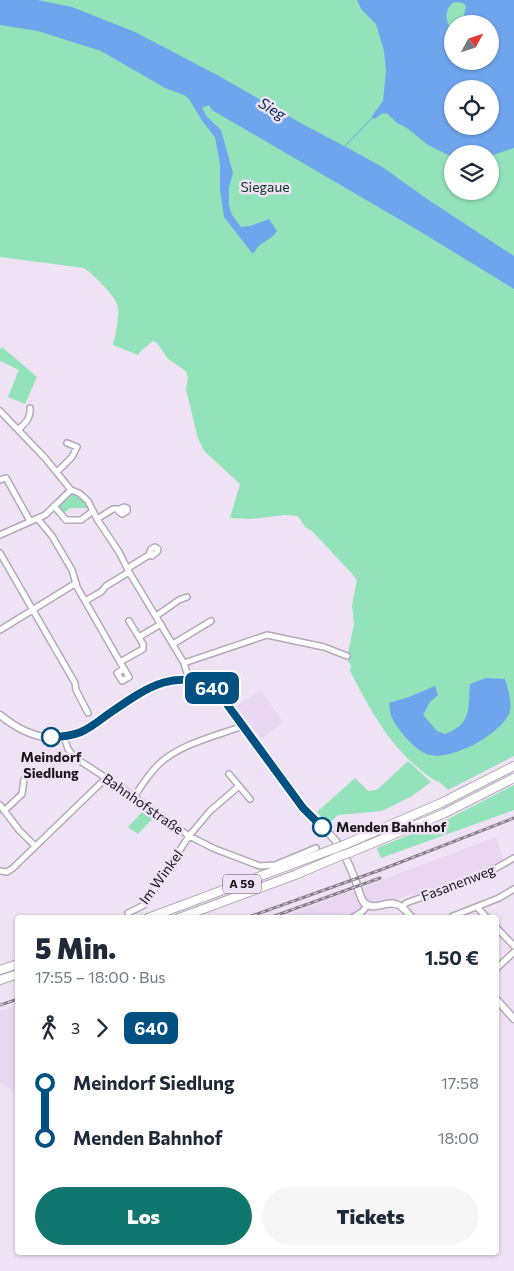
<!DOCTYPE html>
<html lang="de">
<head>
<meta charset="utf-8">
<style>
  :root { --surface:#fff; --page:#f6f6f7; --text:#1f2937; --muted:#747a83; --accent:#0f766e }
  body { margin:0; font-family:Commissioner,sans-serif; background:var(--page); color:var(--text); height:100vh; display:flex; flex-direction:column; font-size:19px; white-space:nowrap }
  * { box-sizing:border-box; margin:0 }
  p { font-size:16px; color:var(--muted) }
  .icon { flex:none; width:28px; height:28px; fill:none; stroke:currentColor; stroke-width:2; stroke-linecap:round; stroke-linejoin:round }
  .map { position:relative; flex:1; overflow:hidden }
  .panel { position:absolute; left:15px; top:915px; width:484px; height:340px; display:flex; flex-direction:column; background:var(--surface); border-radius:5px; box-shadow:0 1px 4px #0004 }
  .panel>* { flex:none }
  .badge { padding:0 10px; border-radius:8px; font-size:18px; line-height:32px }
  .needle { width:32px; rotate:50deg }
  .buttons { position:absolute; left:444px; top:15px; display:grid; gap:10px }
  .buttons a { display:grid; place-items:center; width:55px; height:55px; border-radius:50%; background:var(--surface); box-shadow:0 1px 4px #0004; font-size:25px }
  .map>.badge { position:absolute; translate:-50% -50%; box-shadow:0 0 0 2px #fff }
  .legs { display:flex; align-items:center; gap:8px; height:55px; padding:0 20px; font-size:16px }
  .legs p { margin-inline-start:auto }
  .head { display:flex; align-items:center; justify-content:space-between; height:85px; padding:0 20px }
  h1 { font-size:28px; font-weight:800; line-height:38px }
  .action { display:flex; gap:10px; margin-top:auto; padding:10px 20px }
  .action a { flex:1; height:58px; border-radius:30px; background:var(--accent); color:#fff; font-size:20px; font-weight:800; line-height:58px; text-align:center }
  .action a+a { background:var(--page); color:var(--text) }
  ul { padding:0 20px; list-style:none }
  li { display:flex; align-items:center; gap:18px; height:55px; font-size:19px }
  li i { display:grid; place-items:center; width:8px; height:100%; margin:0 6px; background:currentColor }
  li i::after { content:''; width:12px; height:12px; margin:-6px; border:4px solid; border-radius:50%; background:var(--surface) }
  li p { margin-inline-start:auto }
  li:first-child i { background:linear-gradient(#0000 50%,currentColor 0) }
  li:last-child i { background:linear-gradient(currentColor 50%,#0000 0) }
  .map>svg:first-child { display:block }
  .built { fill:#e9d6f0 }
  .green { fill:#92e2ba; fill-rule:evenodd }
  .water { fill:#6fa5ed; fill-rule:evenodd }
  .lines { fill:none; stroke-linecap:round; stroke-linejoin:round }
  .stream { stroke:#6fa5ed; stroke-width:1 }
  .minor-casing { stroke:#b5a8ba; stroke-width:8 }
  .major-casing { stroke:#b5a8ba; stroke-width:9 }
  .highway-casing { stroke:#b5a8ba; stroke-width:10 }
  .minor { stroke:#fff; stroke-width:5 }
  .major { stroke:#fff; stroke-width:6 }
  .highway { stroke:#fff; stroke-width:8 }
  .rail-casing { stroke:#887e8b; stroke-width:3 }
  .rail { stroke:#f0e2f5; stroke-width:1; stroke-dasharray:4; stroke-linecap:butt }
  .highway-bridge-casing { stroke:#b5a8ba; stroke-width:10; stroke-linecap:butt }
  .highway-bridge { stroke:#fff; stroke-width:8 }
  .line-1-casing { stroke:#fff; stroke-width:11 }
  .line-1 { stroke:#005081; stroke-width:8 }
  .stop-1-dot { fill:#fff; stroke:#005081; stroke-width:2.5 }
  .labels { text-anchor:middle; stroke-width:5; stroke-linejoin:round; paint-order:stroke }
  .shield { fill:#f0e2f5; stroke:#5a525d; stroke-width:1 }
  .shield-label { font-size:12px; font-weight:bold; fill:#1a151c }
  .park-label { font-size:14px; fill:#0a3926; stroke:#f0e2f5 }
  .stop-label { font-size:14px; font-weight:bold; fill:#1a151c; stroke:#f0e2f5 }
  .street-label { font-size:14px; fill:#1a151c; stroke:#f0e2f5 }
  .water-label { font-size:15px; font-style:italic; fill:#062b58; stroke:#f0e2f5 }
</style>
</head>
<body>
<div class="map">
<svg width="514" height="1271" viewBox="0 0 514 1271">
  <rect width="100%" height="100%" fill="#f0e2f5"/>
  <!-- built -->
  <path class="built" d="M 260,689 L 283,722 L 262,739 L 237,706 Z
    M 496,837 L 504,862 L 487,871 L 450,886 L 378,903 L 348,917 L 280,918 Z
    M 17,1005 L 18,1005 L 17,1093 L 0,1083 L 0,1011 Z"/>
  <!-- green -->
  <path class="green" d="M 0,0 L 514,0 L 514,756 L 448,790 L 438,781 L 436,781 C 394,755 372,713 350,671 L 351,666 L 347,658 L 354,624 L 352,605 L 357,580 L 353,575 L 312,531 L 305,527 L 298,516 L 285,515 L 251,519 L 230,518 L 240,484 L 205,452 L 198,439 L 186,389 L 188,378 L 186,371 L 168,359 L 157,343 L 153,341 L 141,351 L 138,355 L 113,345 C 116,335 120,313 117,304 C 114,295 93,274 84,268 L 0,257 ZM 452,24 L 490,24 L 490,61 L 452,61 ZM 452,89 L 490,89 L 490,126 L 452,126 ZM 452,154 L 490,154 L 490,191 L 452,191 Z
    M 2,347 L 37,377 L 25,404 L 8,397 L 19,370 L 0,361 L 0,350 Z
    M 70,495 L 75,495 L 81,498 L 89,508 L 70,508 L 63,514 L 57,507 Z
    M 408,761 L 431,782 L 412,796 L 382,811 L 338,815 L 328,824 L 317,812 L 355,778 L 368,791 L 377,790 Z
    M 514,785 L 514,810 L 381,858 L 377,848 L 448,819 Z
    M 144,810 L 154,817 L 138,834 L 128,827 Z"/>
  <!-- water -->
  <path class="water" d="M 0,0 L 37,0 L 72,7 L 135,32 L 219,76 L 306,126 L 348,148 L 384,168 L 424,197 L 514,256 L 514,289 L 421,232 L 212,110 L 209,105 L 202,108 L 207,117 L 221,130 L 233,173 L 229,187 L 229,206 L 232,215 L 241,227 L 250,226 L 269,219 L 277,231 C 271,241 258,242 254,253 L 252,253 L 224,217 L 220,190 L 220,164 L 215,137 L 203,122 L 189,99 L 184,95 L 165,88 L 101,51 L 38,31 L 0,25 Z
    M 357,0 L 514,0 L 514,148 L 490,156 L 490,154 L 452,154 L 452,157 L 428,145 L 407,128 L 397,123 L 388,114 L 383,113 L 374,119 L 372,118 L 372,116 L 383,101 L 386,71 L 384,51 L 376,24 L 361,9 ZM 454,2 L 463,3 L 466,6 L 462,24 L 490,24 L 490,61 L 452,61 L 452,30 C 445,23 444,8 454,2 ZM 452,89 L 490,89 L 490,126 L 452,126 Z
    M 486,678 L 505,679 C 508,689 513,704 509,714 C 499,735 453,760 430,755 C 417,753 398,730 392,718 C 390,714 390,708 389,703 L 409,697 L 435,686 L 438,695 L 430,702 L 423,715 L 437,731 L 445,734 C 472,724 468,709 470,684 Z"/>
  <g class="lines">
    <!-- stream -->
    <path class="stream" d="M 345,146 L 372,118"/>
    <!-- minor casing -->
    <g class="minor-casing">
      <path id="minor" d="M 0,411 L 45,458 L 71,490 L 79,493 L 88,501 L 97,519 L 119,552 L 129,572 L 184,663 L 189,680
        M 19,429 C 26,422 31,418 30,408
        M 57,472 L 72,457 L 77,447 L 67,443
        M 0,480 L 6,478 L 30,521
        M 54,506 L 66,520 L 81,520 L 93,511
        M 38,519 L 52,536 L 72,570 L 77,587 L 120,662 L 143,649 L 143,644 L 129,621
        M 97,519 L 113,509 L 120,509 L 119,512 L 122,514 L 127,511 L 127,508 L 124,507 L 120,509
        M 0,535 L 45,515 L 71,490
        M 0,553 L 75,683 L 76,690 L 88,713
        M 128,568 L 149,555 L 152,556 L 157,552 L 158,549 L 155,547 L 151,549 L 149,555
        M 85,601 L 101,592 L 106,586 L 129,572
        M 156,616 L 179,600 L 187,597
        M 0,630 L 76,583
        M 139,637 L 161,624
        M 173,644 L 211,621
        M 120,662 L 129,677 L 122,681 L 117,673 L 124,669
        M 184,663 L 267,635 L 324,647 L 347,656
        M 64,737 L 68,749 L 74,757 L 126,791 L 189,836 L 215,849 L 260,866 L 275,865 L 316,848
        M 239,786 L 250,799
        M 134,797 C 141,786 149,774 158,765 C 179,744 216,736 243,726
        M 0,805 L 19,830 L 35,846
        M 4,811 L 22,794 L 24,779
        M 0,871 L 7,872 L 13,868 L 106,778
        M 477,907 L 487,918
        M 402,908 L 406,903 L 482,876 L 514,858
        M 128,913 L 144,905 L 189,836 L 210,811 L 239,786 L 229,774
        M 453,916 L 499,898 L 514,889
        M 352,918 L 362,912 L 367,906
        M 496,927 L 514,946
        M 496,969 L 514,952"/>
    </g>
    <!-- major casing -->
    <g class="major-casing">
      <path id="major" d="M 0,715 C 84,783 112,678 184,680 C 192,680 203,682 209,686 C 225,696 235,715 246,730 C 265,756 284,784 304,809 C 315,822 329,831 338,844 C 346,856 351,869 356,882 C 358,889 360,897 364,903 C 375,911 385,901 396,904 C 403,906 408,913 412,918
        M 496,999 L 514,1019"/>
    </g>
    <!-- highway casing -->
    <g class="highway-casing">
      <path id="highway" d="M 344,845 L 441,803 L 514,766
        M 349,853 L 445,813 L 514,778
        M 148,918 L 336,848
        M 179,918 L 295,875 L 340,856
        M 0,970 L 18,964
        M 0,980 L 18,974"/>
    </g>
    <!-- minor -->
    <use href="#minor" class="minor"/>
    <!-- major -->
    <use href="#major" class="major"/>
    <!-- highway -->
    <use href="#highway" class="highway"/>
    <!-- rail casing -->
    <g class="rail-casing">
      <path id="rail" d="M 246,918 L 383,869 L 514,818
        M 269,918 L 380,878
        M 0,1005 L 18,999"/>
    </g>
    <!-- rail -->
    <use href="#rail" class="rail"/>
    <!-- highway-bridge casing -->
    <g class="highway-bridge-casing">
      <path id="highway-bridge" d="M 336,848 L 344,845
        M 340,856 L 349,853"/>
    </g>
    <!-- highway-bridge -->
    <use href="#highway-bridge" class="highway-bridge"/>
  </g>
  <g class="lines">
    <!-- line-1 casing -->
    <g class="line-1-casing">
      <path id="line-1" d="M 51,737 C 61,737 71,736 81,732 C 90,728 99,721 107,715 C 142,691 177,663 218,692 L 303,808 L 322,827"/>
    </g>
    <!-- line-1 -->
    <use href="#line-1" class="line-1"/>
  </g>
  <!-- markers -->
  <g class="stop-1-dot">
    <circle cx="51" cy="737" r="9"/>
    <circle cx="322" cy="827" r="9"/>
  </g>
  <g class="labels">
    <!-- shield labels -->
    <rect class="shield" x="223" y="874.5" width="38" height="19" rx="4"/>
    <g class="shield-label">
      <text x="242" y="888">A 59</text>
    </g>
    <!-- park labels -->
    <g class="park-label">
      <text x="265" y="192">Siegaue</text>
    </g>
    <!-- stop labels -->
    <g class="stop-label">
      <text x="51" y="762">Meindorf<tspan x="51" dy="16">Siedlung</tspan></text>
      <text x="336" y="832" text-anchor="start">Menden Bahnhof</text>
    </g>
    <!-- street labels -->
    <g class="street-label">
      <text transform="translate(143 804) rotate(35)" y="5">Bahnhofstraße</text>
      <text transform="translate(161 877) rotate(-54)" y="5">Im Winkel</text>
      <text transform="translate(458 883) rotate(-21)" y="5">Fasanenweg</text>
    </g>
    <!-- water labels -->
    <g class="water-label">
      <text transform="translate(272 109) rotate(31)" y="5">Sieg</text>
    </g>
  </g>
</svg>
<div class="buttons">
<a><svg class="needle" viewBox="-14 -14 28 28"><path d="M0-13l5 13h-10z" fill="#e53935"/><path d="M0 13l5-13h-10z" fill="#747a83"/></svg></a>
<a><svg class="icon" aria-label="locate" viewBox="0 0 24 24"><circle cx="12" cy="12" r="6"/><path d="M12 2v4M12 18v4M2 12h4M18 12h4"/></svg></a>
<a><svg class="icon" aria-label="layers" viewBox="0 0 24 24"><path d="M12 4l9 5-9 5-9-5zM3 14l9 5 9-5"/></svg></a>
</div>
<b class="badge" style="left:212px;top:688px;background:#005081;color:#fff">640</b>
<section class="panel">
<div class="head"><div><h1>5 Min.</h1><p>17:55 – 18:00 · Bus</p></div><b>1.50 €</b></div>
<div class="legs"><svg class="icon" aria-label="walk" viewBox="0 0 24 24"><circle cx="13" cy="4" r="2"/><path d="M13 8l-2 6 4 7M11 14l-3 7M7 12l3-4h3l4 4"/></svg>3<svg class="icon" aria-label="forward" viewBox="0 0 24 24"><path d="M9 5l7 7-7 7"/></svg><b class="badge" style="background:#005081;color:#fff">640</b></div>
<ul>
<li><i style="color:#005081"></i><b>Meindorf Siedlung</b><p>17:58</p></li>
<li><i style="color:#005081"></i><b>Menden Bahnhof</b><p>18:00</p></li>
</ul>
<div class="action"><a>Los</a><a>Tickets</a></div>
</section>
</div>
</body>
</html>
